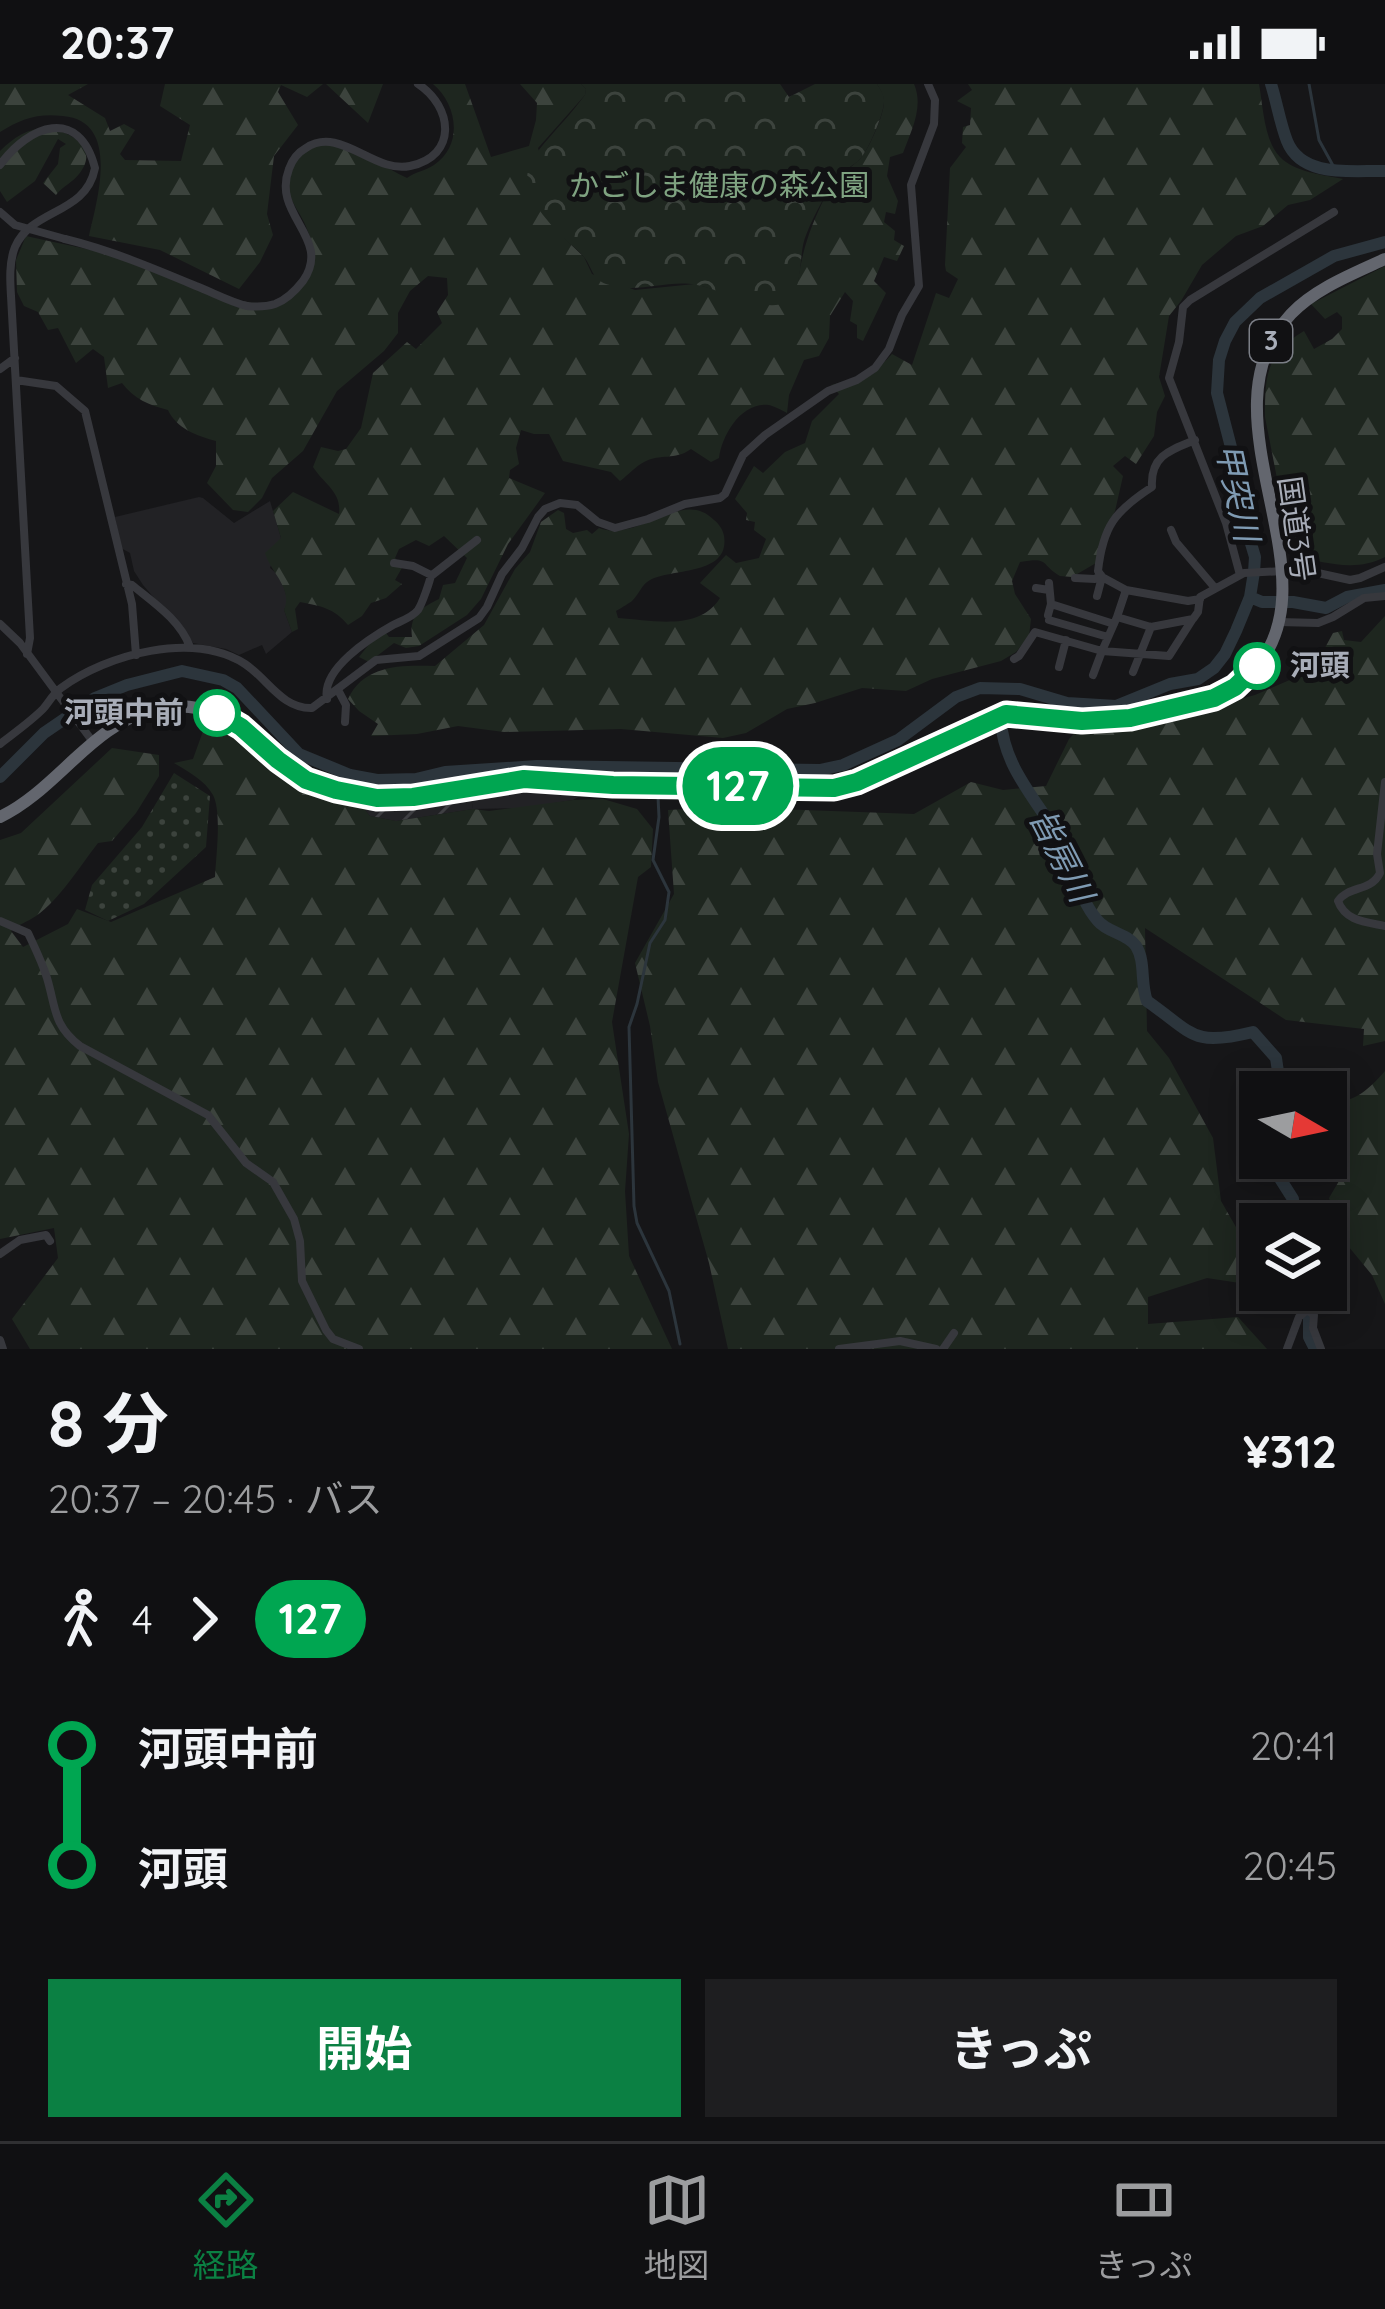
<!DOCTYPE html>
<html lang="ja">
<head>
<meta charset="utf-8">
<style>
  :root { --surface:#101012; --page:#1e1e20; --text:#f1f3f6; --muted:#9c9d9f; --line:#303032; --accent:#0b8043 }
  body { margin:0; font-family:Quicksand,"Noto Sans JP",sans-serif; background:var(--page); color:var(--text); height:100vh; display:flex; flex-direction:column; font-size:45px; white-space:nowrap }
  * { box-sizing:border-box; margin:0 }
  p { font-size:39px; color:var(--muted) }
  .icon { flex:none; width:66px; height:66px; fill:none; stroke:currentColor; stroke-width:2; stroke-linecap:round; stroke-linejoin:round }
  .map { position:relative; height:1265px; overflow:hidden }
  .details { display:flex; flex-direction:column; background:var(--surface); flex:1 }
  .details>* { flex:none }
  .badge { padding:0 24px; border-radius:39px; font-size:42px; line-height:78px }
  .needle { width:78px; rotate:99deg }
  .tools { position:absolute; left:1239px; top:987px; display:grid; gap:24px }
  .tools a { display:grid; place-items:center; width:108px; height:108px; border-radius:0px; background:var(--surface); box-shadow:0 6px 30px #0003,0 0 0 3px var(--line); font-size:60px }
  .map>.badge { position:absolute; translate:-50% -50%; box-shadow:0 0 0 6px #fff }
  .legs { display:flex; align-items:center; gap:18px; height:132px; padding:0 48px; font-size:39px }
  .legs p { margin-inline-start:auto }
  .headline { display:flex; align-items:center; justify-content:space-between; height:204px; padding:0 48px }
  h1 { font-size:66px; font-weight:700; line-height:90px }
  .cta { display:flex; gap:24px; margin-top:auto; padding:24px 48px }
  .cta a { flex:1; height:138px; border-radius:0px; background:var(--accent); color:#fff; font-size:48px; font-weight:700; line-height:138px; text-align:center }
  .cta a+a { background:var(--page); color:var(--text) }
  ul { padding:0 48px; list-style:none }
  li { display:flex; align-items:center; gap:42px; height:120px; font-size:45px }
  li i { display:grid; place-items:center; width:18px; height:100%; margin:0 15px; background:currentColor }
  li i::after { content:''; width:30px; height:30px; margin:-15px; border:9px solid; border-radius:50%; background:var(--surface) }
  li p { margin-inline-start:auto }
  li:first-child i { background:linear-gradient(#0000 50%,currentColor 0) }
  li:last-child i { background:linear-gradient(currentColor 50%,#0000 0) }
  .status { display:flex; justify-content:space-between; align-items:center; height:84px; padding:0 60px; background:var(--surface); direction:ltr }
  .status svg { height:33px; fill:currentColor }
  .tab-bar { display:flex; justify-content:space-around; align-items:center; height:168px; border-top:3px solid var(--line); background:var(--surface); font-size:33px; color:var(--muted) }
  .tab-bar a { display:grid; justify-items:center; gap:6px }
  .tab-bar .current { color:var(--accent) }
  .map>svg:first-child { display:block }
  .built { fill:#222225 }
  .industrial { fill:url(#industrial-furrows) }
  .grass { fill:url(#grass-dots) }
  .forest { fill:url(#forest-firs) }
  .park { fill:url(#park-crowns) }
  .lines { fill:none; stroke-linecap:round; stroke-linejoin:round }
  .stream { stroke:#2c353c; stroke-width:3 }
  .river { stroke:#2c353c; stroke-width:12 }
  .minor { stroke:#37383d; stroke-width:8 }
  .highway { stroke:#63666e; stroke-width:12 }
  .minor-bridge { stroke:#37383d; stroke-width:8 }
  .line-1-casing { stroke:#fff; stroke-width:27 }
  .line-1 { stroke:#00a651; stroke-width:18 }
  .stop-1-dot { fill:#fff; stroke:#00a651; stroke-width:6 }
  .labels { text-anchor:middle; stroke-width:10; stroke-linejoin:round; paint-order:stroke }
  .shield { fill:#111113; stroke:#7b7e86; stroke-width:3 }
  .shield-label { font-size:27px; font-weight:bold; fill:#a8adb8 }
  .park-label { font-size:30px; fill:#7fa381; stroke:#111113 }
  .street-label { font-size:30px; fill:#a8adb8; stroke:#111113 }
  .stop-label { font-size:30px; font-weight:bold; fill:#a8adb8; stroke:#111113; text-anchor:start }
  .water-label { font-size:33px; font-style:italic; fill:#7f9bb3; stroke:#111113 }
</style>
</head>
<body>
<div class="status"><b>20:37</b><svg viewBox="0 0 49 12"><path d="M0 12V9h3v3zM5 12V6h3v6zM10 12V3h3v9zM15 12V0h3v12zM26 1h20v11H26zM47 4h2v5h-2z"/></svg></div>
<div class="map">
<svg width="1385" height="1265" viewBox="0 0 1385 1265">
  <defs>
    <pattern id="industrial-furrows" width="10" height="10" patternUnits="userSpaceOnUse" patternTransform="scale(3)"><rect width="10" height="10" fill="#222225"/><path d="M-1 1l2-2M0 10L10 0M9 11l2-2" fill="none" stroke="#3f3f43"/></pattern>
    <pattern id="grass-dots" width="8" height="8" patternUnits="userSpaceOnUse" patternTransform="scale(3)"><rect width="8" height="8" fill="#1e261f"/><path d="M2 2h.1M6 6h.1" fill="none" stroke="#3c433d" stroke-width="1.8" stroke-linecap="round"/></pattern>
    <pattern id="forest-firs" width="22" height="20" patternUnits="userSpaceOnUse" patternTransform="scale(3)"><rect width="22" height="20" fill="#1e261f"/><path d="M5 1l3.5 6h-7zM16 11l3.5 6h-7z" fill="#3c433d"/></pattern>
    <pattern id="park-crowns" width="20" height="18" patternUnits="userSpaceOnUse" patternTransform="scale(3)"><rect width="20" height="18" fill="#1e261f"/><path d="M2 6a3 3 0 1 1 6 0M12 15a3 3 0 1 1 6 0" fill="none" stroke="#3c433d"/></pattern>
  </defs>
  <rect width="100%" height="100%" fill="#161618"/>
  <!-- built -->
  <path class="built" d="M 199,413 L 203,414 L 234,439 L 270,417 L 281,454 L 270,484 L 281,493 L 288,518 L 284,526 L 292,548 L 266,570 L 262,561 L 239,571 L 226,565 L 193,559 L 143,501 L 134,487 L 130,469 L 121,464 L 115,433 Z
    M 528,700 L 580,705 L 580,712 L 573,716 L 523,724 L 473,725 L 470,709 Z"/>
  <!-- industrial -->
  <path class="industrial" d="M 470,709 L 473,725 L 396,737 L 370,732 L 358,717 Z"/>
  <!-- grass -->
  <path class="grass" d="M 174,689 L 210,712 L 206,763 L 144,820 L 108,837 L 85,826 L 92,801 L 142,743 Z"/>
  <!-- forest -->
  <path class="forest" d="M 0,0 L 88,0 L 68,11 L 105,34 L 110,47 L 124,40 L 135,46 L 120,70 L 125,76 L 181,77 L 190,41 L 160,22 L 165,0 L 323,0 L 307,13 L 281,1 L 278,8 L 298,41 L 274,72 L 267,130 L 273,151 L 260,178 L 239,205 L 160,166 L 89,152 C 97,116 121,37 63,32 C 37,29 21,35 0,48 Z
    M 326,0 L 383,0 L 368,39 Z
    M 433,0 L 465,0 L 491,73 L 529,62 L 536,36 L 537,19 L 520,0 L 581,0 L 586,5 L 585,11 L 538,64 L 564,154 L 584,173 L 592,190 L 635,206 L 695,200 L 740,213 L 798,197 C 803,163 811,141 827,109 C 838,90 845,89 859,76 C 868,68 885,29 884,17 C 884,11 880,5 877,0 L 914,0 C 924,23 911,47 903,69 L 890,73 L 887,92 L 898,117 L 895,130 L 886,128 L 884,138 L 895,147 L 894,156 L 904,162 L 897,177 L 884,173 L 874,197 L 886,209 L 863,257 L 857,254 L 857,241 L 850,237 L 853,217 L 845,208 L 830,232 L 829,254 L 819,272 L 804,276 L 789,311 L 787,329 C 784,327 771,321 769,321 C 741,318 722,351 719,374 L 711,378 L 691,365 C 674,377 661,369 644,378 C 636,382 628,391 620,397 L 611,388 L 563,377 L 549,350 L 534,350 L 521,346 L 516,364 L 519,380 L 510,386 L 509,394 L 545,409 L 508,460 L 481,515 L 467,531 L 419,562 L 406,564 L 394,559 L 369,578 L 359,573 L 382,544 L 389,553 L 412,553 C 409,531 421,524 439,515 L 443,501 L 455,499 L 467,474 L 444,452 L 429,462 L 416,456 L 399,465 L 395,474 L 403,482 L 395,496 L 402,500 L 386,514 L 371,519 L 362,532 L 348,541 C 334,524 321,522 300,518 L 295,525 L 298,545 L 292,548 L 284,526 C 293,504 271,489 265,469 L 281,454 L 273,427 L 293,408 L 339,430 C 342,408 324,400 313,383 L 321,363 L 338,367 L 346,365 L 361,344 L 373,289 L 407,258 L 416,265 L 442,239 L 437,228 L 448,211 L 447,194 L 428,192 L 410,207 L 398,229 L 398,249 L 384,267 L 337,307 L 303,367 L 272,394 L 262,414 L 248,428 L 233,426 L 207,399 L 216,382 L 216,357 C 197,352 176,344 168,326 C 149,321 134,315 122,299 L 108,304 L 104,273 L 93,265 L 76,279 L 58,244 L 48,246 L 38,228 L 24,222 L 17,208 L 16,176 L 26,152 C 70,162 117,170 160,184 C 193,194 239,228 273,217 C 314,204 322,176 304,138 C 299,128 291,117 288,106 C 279,70 308,47 342,59 C 364,68 385,84 407,94 C 415,88 425,87 434,81 C 464,61 457,20 433,0 Z
    M 968,0 L 1259,0 C 1263,22 1264,57 1280,73 C 1294,88 1324,91 1343,95 L 1310,116 L 1288,121 L 1263,142 L 1236,152 L 1202,181 L 1181,217 L 1169,232 L 1159,293 L 1165,312 L 1157,328 L 1154,352 L 1136,380 L 1125,372 L 1113,382 L 1123,392 L 1115,427 L 1105,447 L 1096,479 L 1072,493 L 1060,492 C 1039,480 1051,473 1020,478 L 1012,497 L 1015,510 L 1031,535 L 1029,552 L 1016,568 L 1001,577 L 932,595 L 906,607 L 862,604 L 815,619 L 787,625 L 746,649 L 723,654 L 621,645 L 504,648 L 458,642 L 417,650 L 371,652 L 378,640 L 359,627 L 348,615 C 364,580 403,581 435,582 L 484,541 L 515,485 L 530,468 L 541,438 L 558,426 L 564,429 L 566,445 L 573,449 L 587,446 L 592,450 L 599,444 C 639,459 682,403 714,436 C 719,440 723,446 724,452 C 730,492 672,484 650,496 C 641,501 640,509 632,517 C 631,518 618,526 616,527 L 618,534 C 651,536 699,548 720,514 L 700,499 L 726,471 L 736,479 L 759,474 L 766,455 L 754,446 L 755,438 L 746,436 L 747,429 L 735,415 L 754,382 L 763,389 L 785,368 L 805,359 L 812,337 L 839,310 L 831,301 L 873,290 L 892,270 L 912,281 L 936,209 L 949,214 L 958,195 L 946,187 L 945,181 L 950,84 L 966,63 L 962,59 L 963,43 L 970,41 L 971,24 L 957,17 L 972,6 Z
    M 47,43 C 68,48 101,62 79,90 C 73,98 63,102 56,111 L 43,99 L 58,80 L 60,64 L 66,60 L 58,55 L 35,97 L 7,118 L 0,107 L 0,67 C 14,53 27,45 47,43 Z
    M 1385,182 L 1385,473 C 1356,488 1326,479 1296,472 L 1291,466 L 1265,333 C 1265,290 1266,270 1304,247 L 1314,265 L 1332,255 L 1342,245 L 1342,233 L 1337,228 L 1325,235 L 1311,220 Z
    M 1385,532 L 1385,957 L 1363,962 L 1364,945 L 1286,936 L 1145,844 L 1147,947 L 1169,974 L 1213,1054 L 1221,1117 L 1260,1185 L 1260,1192 L 1253,1201 L 1207,1194 L 1148,1213 L 1148,1240 L 1238,1233 L 1267,1265 L 728,1265 L 709,1179 L 658,998 L 650,942 L 635,879 L 674,810 L 668,726 L 723,723 L 914,730 L 971,698 L 1003,706 L 1046,702 L 1069,655 L 1084,639 L 1208,624 L 1255,611 L 1313,586 L 1333,549 L 1342,547 L 1344,556 L 1361,558 Z
    M 206,639 L 231,649 L 287,691 L 317,707 L 357,716 L 370,732 L 396,737 L 473,725 L 489,727 L 573,716 L 603,715 L 637,725 L 653,745 L 651,783 L 638,793 L 612,938 L 629,1050 L 625,1107 L 629,1172 L 672,1265 L 30,1265 L 12,1235 L 58,1174 L 54,1144 L 0,1155 L 0,756 L 21,749 L 112,664 L 159,671 L 159,692 L 136,729 L 112,757 L 98,759 C 80,782 60,815 36,832 C 27,838 19,840 11,847 L 23,863 L 68,840 L 77,825 L 111,838 L 215,793 C 216,773 222,728 213,711 C 205,696 187,687 174,679 L 193,675 Z
    M 1385,987 L 1385,1220 L 1372,1191 L 1344,1157 L 1329,1114 L 1349,1080 L 1341,1060 L 1326,1059 L 1329,1018 C 1354,1020 1369,1005 1385,987 Z"/>
  <!-- park -->
  <path class="park" d="M 581,0 L 780,0 L 789,13 L 815,0 L 877,0 C 880,5 884,10 884,16 C 885,28 868,67 860,75 C 853,82 845,85 839,92 C 826,107 810,139 804,157 C 799,174 803,207 786,218 C 766,230 719,205 697,201 C 666,195 637,211 606,200 C 592,195 592,183 584,173 C 580,168 575,164 570,160 C 492,85 535,78 585,11 L 586,5 Z"/>
  <g class="lines">
    <!-- stream -->
    <path class="stream" d="M 1309,0 L 1319,56 L 1336,87
      M 658,713 L 659,733 L 653,776 L 669,808 L 665,836 L 650,859 L 637,920 L 629,943 L 634,1122 L 637,1139 L 669,1207 L 680,1260"/>
    <!-- river -->
    <path class="river" d="M 1271,0 C 1277,19 1280,39 1287,57 C 1302,95 1354,86 1385,87
      M 1250,513 L 1262,518 L 1293,518 L 1326,524 L 1347,513 L 1385,506
      M 1001,637 C 1004,686 1041,720 1063,761 C 1076,787 1078,814 1098,837 C 1108,849 1127,849 1136,862 C 1146,878 1140,899 1147,917 C 1194,950 1192,963 1253,948 L 1276,974 L 1281,1008
      M 0,693 L 44,649 L 95,614 L 127,601 L 182,587 L 223,596 L 237,604 L 299,670 L 350,691 L 377,696 L 416,695 L 445,688 L 537,682 L 820,686 L 843,681 L 898,656 L 956,613 L 980,604 L 1020,605 L 1067,619 L 1116,622 L 1170,600 L 1198,595 L 1214,584 L 1225,570 L 1236,547 L 1250,513 L 1254,488 L 1255,473 L 1241,426 L 1232,367 L 1217,309 L 1219,276 L 1225,257 L 1235,238 L 1260,214 L 1334,172 L 1385,158
      M 1272,1074 L 1274,1085 L 1293,1115 L 1291,1124 L 1281,1140
      M 1303,1206 L 1309,1221 L 1309,1253 L 1315,1265"/>
    <!-- minor -->
    <path class="minor" d="M 0,81 C 29,41 79,22 95,84 C 86,131 32,124 15,163 C 9,178 10,196 11,212 L 30,554 L 27,570
      M 65,155 C 110,166 153,184 196,202 C 212,208 230,218 247,222 C 256,223 266,223 275,220 C 286,216 296,206 303,197 C 333,154 271,131 289,85 C 292,76 297,69 306,64 C 340,41 374,90 410,82 C 458,72 453,23 418,0
      M 0,285 L 15,274
      M 16,296 L 56,302 L 85,327 L 132,520 L 136,571
      M 1171,446 L 1176,458 L 1215,504
      M 1240,491 L 1226,439 L 1169,294 L 1179,258 L 1183,223 L 1190,216 L 1334,128
      M 431,492 L 477,456
      M 1075,494 L 1095,495 L 1101,491
      M 1049,499 L 1051,520
      M 126,500 L 132,501 C 154,519 180,536 190,563
      M 1036,504 L 1049,506
      M 1126,506 L 1188,517 L 1200,515
      M 1097,512 L 1102,493
      M 1048,531 L 1051,520 L 1114,540
      M 1117,533 L 1126,506 L 1102,493 L 1098,487 C 1103,442 1115,427 1152,403 C 1150,372 1170,366 1195,356
      M 1049,536 L 1108,553
      M 1279,538 L 1318,539 L 1333,533 L 1364,514 L 1385,512
      M 0,540 L 20,559 L 93,658
      M 1014,575 L 1019,572 L 1035,548 L 1102,567 L 1117,533 L 1151,543 L 1193,535 L 1198,528 L 1200,513 L 1244,489 L 1304,486 L 1350,496 L 1360,494 L 1385,483
      M 1059,583 L 1066,556
      M 1133,588 L 1151,543
      M 1093,591 L 1102,567 L 1169,572 L 1192,536
      M 338,606 L 346,621 L 345,638
      M 327,615 C 321,585 370,554 393,541 C 401,537 413,533 418,526 C 422,520 430,497 431,491 L 413,482 L 394,479
      M 0,660 C 14,649 30,638 43,625 C 49,618 53,610 61,604 C 107,570 193,547 245,580 C 268,595 282,625 312,624 L 376,576 L 419,572 L 479,534 L 487,523 L 502,490 L 522,464 L 538,433 L 545,425 L 560,419 L 577,421 L 598,438 L 615,444 L 648,435 L 685,420 L 720,414 L 725,410 L 743,371 L 765,351 L 828,307 L 857,296 L 875,284 L 889,265 L 902,231 L 919,202 L 911,101 L 934,40 L 935,16 L 928,0
      M 1385,698 L 1377,770 L 1380,789 C 1371,808 1349,801 1338,817 C 1345,837 1366,838 1385,842
      M 0,837 L 28,849 C 35,864 42,878 47,894 C 56,924 53,941 80,962 L 208,1031 L 246,1079 L 273,1098 L 294,1135 L 300,1157 L 302,1197 L 326,1246 L 333,1255 L 359,1265
      M 0,1170 L 20,1156 L 46,1151 L 50,1157
      M 0,1256 L 3,1265
      M 839,1265 L 900,1257 L 936,1265
      M 943,1265 L 954,1249
      M 1287,1265 L 1299,1233 L 1307,1226 L 1314,1231 L 1313,1244 L 1321,1265"/>
    <!-- highway -->
    <path class="highway" d="M 0,733 C 57,706 92,639 156,625 C 226,610 249,661 299,692 C 317,703 339,708 359,712 C 415,721 467,699 522,696 C 552,694 584,700 614,701 C 687,703 761,705 834,704 L 857,698 C 885,686 913,674 941,661 C 961,651 984,634 1007,630 C 1030,627 1056,635 1080,636 C 1122,638 1214,623 1246,594 C 1348,500 1193,334 1291,230 C 1316,204 1353,190 1385,175"/>
    <!-- minor-bridge -->
    <path class="minor-bridge" d="M 0,128 L 15,141 L 65,155"/>
  </g>
  <g class="lines">
    <!-- line-1 casing -->
    <g class="line-1-casing">
      <path id="line-1" d="M 217,629 L 241,643 L 278,676 L 306,696 L 336,706 L 377,714 L 413,713 L 524,695 L 613,701 L 834,704 L 857,698 L 1006,630 L 1082,637 L 1130,634 L 1214,614 L 1235,603 L 1257,582"/>
    </g>
    <!-- line-1 -->
    <use href="#line-1" class="line-1"/>
  </g>
  <!-- markers -->
  <g class="stop-1-dot">
    <circle cx="1257" cy="582" r="21"/>
    <circle cx="217" cy="629" r="21"/>
  </g>
  <g class="labels">
    <!-- shield labels -->
    <rect class="shield" x="1250" y="236" width="42" height="42" rx="9"/>
    <g class="shield-label">
      <text x="1271" y="266">3</text>
    </g>
    <!-- park labels -->
    <g class="park-label">
      <text x="719" y="112">かごしま健康の森公園</text>
    </g>
    <!-- street labels -->
    <g class="street-label">
      <text transform="translate(1296 445) rotate(82)" y="10">国道3号</text>
    </g>
    <!-- stop labels -->
    <g class="stop-label">
      <text x="1290" y="592">河頭</text>
      <text x="184" y="639" text-anchor="end">河頭中前</text>
    </g>
    <!-- water labels -->
    <g class="water-label">
      <text transform="translate(1238 408) rotate(78)" y="12">甲突川</text>
      <text transform="translate(1062 771) rotate(63)" y="12">皆房川</text>
    </g>
  </g>
</svg>
<div class="tools">
<a><svg class="needle" viewBox="-14 -14 28 28"><path d="M0-13l5 13h-10z" fill="#e53935"/><path d="M0 13l5-13h-10z" fill="#9c9d9f"/></svg></a>
<a><svg class="icon" aria-label="layers" viewBox="0 0 24 24"><path d="M12 4l9 5-9 5-9-5zM3 14l9 5 9-5"/></svg></a>
</div>
<b class="badge" style="left:738px;top:702px;background:#00a651;color:#fff">127</b>
</div>
<section class="details">
<div class="headline"><div><h1>8 分</h1><p>20:37 – 20:45 · バス</p></div><b>¥312</b></div>
<div class="legs"><svg class="icon" aria-label="walk" viewBox="0 0 24 24"><circle cx="13" cy="4" r="2"/><path d="M13 8l-2 6 4 7M11 14l-3 7M7 12l3-4h3l4 4"/></svg>4<svg class="icon" aria-label="forward" viewBox="0 0 24 24"><path d="M9 5l7 7-7 7"/></svg><b class="badge" style="background:#00a651;color:#fff">127</b></div>
<ul>
<li><i style="color:#00a651"></i><b>河頭中前</b><p>20:41</p></li>
<li><i style="color:#00a651"></i><b>河頭</b><p>20:45</p></li>
</ul>
<div class="cta"><a>開始</a><a>きっぷ</a></div>
</section>
<nav class="tab-bar">
<a class="current"><svg class="icon" aria-label="directions" viewBox="0 0 24 24"><path d="M12 3l9 9-9 9-9-9zM9 14v-3h6M13 9l2 2-2 2"/></svg>経路</a>
<a><svg class="icon" aria-label="map" viewBox="0 0 24 24"><path d="M3 6l6-2 6 2 6-2v14l-6 2-6-2-6 2zM9 4v14M15 6v14"/></svg>地図</a>
<a><svg class="icon" aria-label="tickets" viewBox="0 0 24 24"><path d="M3 7h18v10H3zM15 7v10"/></svg>きっぷ</a>
</nav>
</body>
</html>
